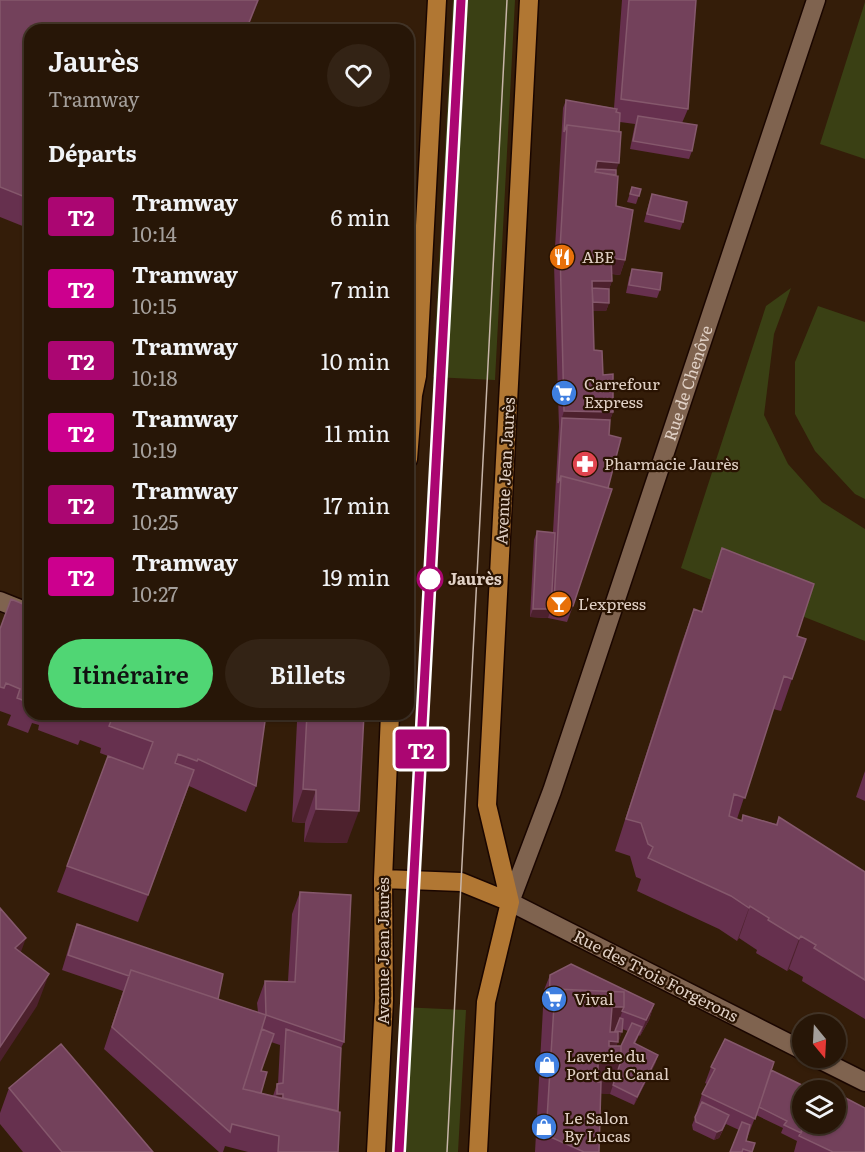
<!DOCTYPE html>
<html lang="fr">
<head>
<meta charset="utf-8">
<style>
  :root { --surface:#271607; --page:#332315; --text:#f1f3f6; --muted:#a49f9b; --line:#433528; --accent:#50d674 }
  body { margin:0; font-family:Literata,serif; background:var(--page); color:var(--text); height:100vh; display:flex; flex-direction:column; font-size:22px; white-space:nowrap }
  * { box-sizing:border-box; margin:0 }
  p { font-size:20px; color:var(--muted) }
  .icon { flex:none; width:33px; height:33px; fill:none; stroke:currentColor; stroke-width:2; stroke-linecap:round; stroke-linejoin:round }
  .map { position:relative; flex:1; overflow:hidden }
  .drawer { position:absolute; left:24px; top:24px; width:390px; height:696px; display:flex; flex-direction:column; background:var(--surface); border-radius:18px; box-shadow:0 2px 4px #0004,0 0 0 2px var(--line) }
  .drawer>* { flex:none }
  .badge { padding:0 12px; border-radius:4px; font-size:21px; line-height:39px }
  .needle { width:39px; rotate:162deg }
  .buttons { position:absolute; left:792px; top:1014px; display:grid; gap:12px }
  .buttons a { display:grid; place-items:center; width:54px; height:54px; border-radius:50%; background:var(--surface); box-shadow:0 2px 4px #0004,0 0 0 2px var(--line); font-size:30px }
  .map>.badge { position:absolute; translate:-50% -50%; box-shadow:0 0 0 3px #fff }
  h2 { padding:0 24px; font-size:22px; line-height:54px }
  .round { display:grid; place-items:center; flex:none; width:63px; height:63px; border-radius:32px; background:var(--page) }
  .overview { display:flex; align-items:center; justify-content:space-between; height:102px; padding:0 24px }
  h1 { font-size:28px; font-weight:600; line-height:45px }
  .action { display:flex; gap:12px; margin-top:auto; padding:12px 24px }
  .action a { flex:1; height:69px; border-radius:36px; background:var(--accent); color:#111; font-size:24px; font-weight:600; line-height:69px; text-align:center }
  .action a+a { background:var(--page); color:var(--text) }
  ul { padding:0; list-style:none }
  li { display:flex; align-items:center; gap:18px; height:72px; padding:0 24px }
  li div { flex:1 }
  li b { display:block; font-size:22px }
  li em { font-style:normal }
  li .badge { min-width:66px; font-weight:700; text-align:center }
  .map>svg:first-child { display:block }
  .green { fill:#3a4014 }
  .lines { fill:none; stroke-linecap:round; stroke-linejoin:round }
  .minor-casing { stroke:#1a0600; stroke-width:21 }
  .major-casing { stroke:#1a0600; stroke-width:21 }
  .minor { stroke:#7f634f; stroke-width:18 }
  .major { stroke:#b17733; stroke-width:18 }
  .tram { stroke:#c7b5a9; stroke-width:1.5 }
  .wall { fill:#66304e; fill-rule:evenodd }
  .shaded-wall { fill:#4d212d }
  .building { fill:#73415b; stroke:#85586c; stroke-width:1.5 }
  .line-casing { stroke:#fff; stroke-width:14 }
  .line { stroke:#ab0672; stroke-width:9 }
  .stop-dot { fill:#fff; stroke:#ab0672; stroke-width:3 }
  .labels { text-anchor:middle; stroke-width:4.5; stroke-linejoin:round; paint-order:stroke }
  .poi-label { font-size:16px; fill:#e1d1c6; stroke:#291302; text-anchor:start }
  .street-label { font-size:16px; fill:#e1d1c6; stroke:#291302 }
  .stop-label { font-size:16px; font-weight:bold; fill:#e1d1c6; stroke:#291302; text-anchor:start }
</style>
</head>
<body>
<div class="map">
<svg width="865" height="1152" viewBox="0 0 865 1152">
  <rect width="100%" height="100%" fill="#341d09"/>
  <!-- green -->
  <path class="green" d="M 453,0 L 515,0 L 495,380 L 433,377 Z
    M 865,2 L 865,159 L 820,144 Z
    M 791,288 L 774,334 L 764,415 L 788,464 L 822,502 L 865,529 L 865,641 L 681,568 L 766,306 Z
    M 818,306 L 865,322 L 865,499 L 855,494 L 815,451 L 795,414 L 795,362 Z
    M 400,1007 L 466,1010 L 458,1152 L 393,1152 Z"/>
  <g class="lines">
    <!-- minor casing -->
    <g class="minor-casing">
      <g id="minor">
        <path d="M 0,601 L 30,613"/>
        <path id="s1" d="M 802,1050 L 510,902 L 552,791 L 816,0"/>
        <path d="M 817,1058 L 865,1082"/>
      </g>
    </g>
    <!-- major casing -->
    <g class="major-casing">
      <path id="major" d="M 408,459 L 413,395 L 417,376 L 437,0
        M 383,879 L 461,882 L 510,902
        M 376,1152 L 384,1000 L 383,879 L 390,714
        M 478,1152 L 486,1002 L 510,902 L 487,805 L 529,0"/>
    </g>
    <!-- minor -->
    <use href="#minor" class="minor"/>
    <!-- major -->
    <use href="#major" class="major"/>
    <!-- tram -->
    <path class="tram" d="M 399,1152 L 461,0
      M 447,1152 L 507,0"/>
  </g>
  <!-- wall -->
  <path class="wall" d="M 0,0 L 30,30 L 30,229 L 0,217 Z
    M 622,0 L 696,0 L 688,109 L 682,123 L 692,151 L 689,159 L 630,149 L 635,124 L 620,122 L 616,170 L 616,206 L 625,260 L 620,275 L 612,274 L 612,281 L 609,289 L 609,303 L 606,311 L 593,311 L 594,350 L 603,375 L 613,412 L 610,420 L 573,606 L 567,622 L 548,618 L 530,617 L 534,540 L 537,531 L 553,532 L 559,427 L 554,265 L 563,108 L 566,100 L 614,108 Z
    M 632,187 L 641,189 L 636,204 L 627,202 Z
    M 652,194 L 683,222 L 680,230 L 644,222 L 649,203 Z
    M 632,269 L 660,290 L 657,298 L 626,293 L 629,278 Z
    M 722,548 L 797,636 L 792,679 L 781,711 L 773,709 L 737,819 L 741,821 L 743,815 L 776,824 L 779,817 L 865,872 L 865,1019 L 802,981 L 803,977 L 789,969 L 787,971 L 756,953 L 757,950 L 739,938 L 737,941 L 719,929 L 637,891 L 641,879 L 636,877 L 630,856 L 615,851 L 682,642 L 694,609 L 701,612 L 711,580 Z
    M 30,607 L 30,714 L 266,714 L 256,786 L 246,812 L 189,786 L 138,922 L 57,892 L 108,756 L 143,769 L 100,753 L 101,748 L 80,740 L 78,745 L 38,730 L 39,725 L 32,723 L 28,733 L 7,725 L 11,715 L 0,711 L 0,629 Z
    M 291,714 L 364,714 L 347,843 L 304,842 L 305,823 L 292,822 L 297,722 L 291,722 Z
    M 865,771 L 865,801 L 856,797 Z
    M 300,892 L 344,1042 L 341,1048 L 338,1111 L 338,1152 L 248,1152 L 225,1146 L 223,1152 L 219,1152 L 104,1049 L 123,991 L 62,970 L 71,940 L 77,924 L 218,999 L 258,1012 L 257,1003 L 265,981 L 288,981 L 292,914 ZM 271,1042 L 280,1045 L 278,1084 L 277,1084 L 273,1096 L 261,1093 L 261,1071 Z
    M 550,975 L 654,1004 L 649,1020 L 640,1036 L 639,1035 L 635,1044 L 658,1055 L 655,1064 L 634,1105 L 610,1094 L 600,1093 L 599,1152 L 535,1152 L 544,990 ZM 622,1029 L 628,1031 L 621,1046 L 616,1046 L 618,1040 L 619,1040 Z
    M 711,1067 L 771,1070 L 865,1152 L 794,1152 L 797,1141 L 781,1133 L 783,1128 L 756,1115 L 746,1141 L 752,1152 L 730,1152 L 739,1130 L 726,1124 L 719,1138 L 714,1140 L 693,1130 L 692,1125 L 698,1111 L 697,1110 L 702,1094 L 707,1084 L 705,1083 Z
    M 9,1088 L 153,1152 L 23,1152 L 0,1124 L 0,1113 Z"/>
  <!-- shaded-wall -->
  <path class="shaded-wall" d="M 258,0 L 259,0 L 247,30 L 246,30 Z
    M 597,161 L 619,163 L 613,178 L 593,177 Z
    M 611,258 L 625,260 L 620,275 L 606,273 Z
    M 592,281 L 612,281 L 606,297 L 589,296 Z
    M 589,302 L 609,303 L 606,311 L 586,311 Z
    M 564,411 L 613,412 L 607,428 L 562,418 Z
    M 533,609 L 551,609 L 548,618 L 530,617 Z
    M 294,714 L 300,714 L 297,722 L 291,722 Z
    M 303,789 L 316,790 L 305,823 L 292,822 Z
    M 316,809 L 359,811 L 347,843 L 304,842 Z
    M 750,906 L 739,938 L 737,941 L 749,908 Z
    M 801,936 L 789,969 L 787,971 L 799,939 Z
    M 26,938 L 14,971 L 15,948 Z
    M 49,974 L 37,1006 L 0,1062 L 0,1047 Z
    M 654,1004 L 649,1020 L 640,1036 L 646,1020 Z
    M 612,1007 L 624,1007 L 615,1031 L 622,1032 L 619,1040 L 600,1039 Z
    M 609,1041 L 618,1042 L 611,1061 L 621,1061 L 610,1094 L 586,1093 L 598,1060 Z
    M 658,1055 L 655,1064 L 634,1105 L 637,1097 Z
    M 277,1094 L 283,1094 L 277,1110 L 271,1109 Z
    M 729,1115 L 719,1138 L 714,1140 L 717,1132 Z"/>
  <!-- building -->
  <path class="building" d="M 0,0 L 258,0 L 246,30 L 30,30 L 30,199 L 0,187 Z
    M 629,0 L 696,0 L 688,109 L 621,99 Z
    M 566,100 L 617,109 L 616,112 L 620,113 L 619,132 L 567,125 L 564,132 Z
    M 638,116 L 697,125 L 692,151 L 633,141 Z
    M 567,125 L 621,132 L 619,163 L 597,161 L 595,172 L 618,176 L 616,206 L 633,210 L 625,260 L 611,258 L 612,281 L 592,281 L 594,350 L 602,351 L 603,375 L 613,374 L 613,412 L 564,411 L 560,249 Z
    M 596,169 L 616,170 L 616,175 L 595,172 Z
    M 632,187 L 641,189 L 639,196 L 630,194 Z
    M 652,194 L 687,202 L 683,222 L 647,214 Z
    M 632,269 L 662,273 L 660,290 L 629,285 Z
    M 592,288 L 609,289 L 609,303 L 593,302 Z
    M 562,418 L 610,420 L 609,435 L 621,438 L 608,488 L 561,476 L 558,483 Z
    M 561,476 L 612,489 L 573,606 L 554,602 Z
    M 537,531 L 555,533 L 551,609 L 533,609 Z
    M 722,548 L 814,584 L 797,636 L 806,639 L 792,679 L 784,676 L 745,798 L 734,794 L 729,816 L 742,821 L 743,815 L 777,825 L 779,817 L 865,872 L 865,980 L 814,948 L 816,945 L 801,936 L 799,939 L 768,920 L 769,918 L 750,906 L 749,908 L 731,896 L 648,858 L 653,847 L 648,844 L 641,823 L 626,819 L 694,609 L 702,612 Z
    M 11,599 L 30,607 L 30,703 L 17,698 L 20,689 L 6,683 L 4,688 L 0,687 L 0,629 Z
    M 77,714 L 89,714 L 88,718 Z
    M 91,714 L 266,714 L 256,786 L 198,759 L 197,761 L 178,754 L 175,763 L 194,770 L 148,895 L 67,866 L 108,756 L 143,769 L 153,742 L 109,726 L 111,721 Z
    M 307,714 L 364,714 L 359,811 L 316,809 L 316,790 L 303,789 Z
    M 300,892 L 351,895 L 344,1042 L 266,1015 L 265,981 L 295,982 Z
    M 0,908 L 26,938 L 15,948 L 49,974 L 0,1047 Z
    M 77,924 L 223,974 L 218,999 L 131,970 L 129,976 L 68,955 Z
    M 571,964 L 654,1004 L 646,1020 L 622,1011 L 624,1007 L 624,992 L 555,989 L 549,1006 L 550,975 Z
    M 131,970 L 266,1015 L 243,1089 L 340,1112 L 338,1152 L 278,1152 L 279,1136 L 232,1124 L 230,1132 L 112,1027 Z
    M 555,989 L 624,992 L 624,1007 L 612,1007 L 610,1032 L 618,1032 L 618,1042 L 609,1041 L 609,1046 L 621,1046 L 621,1061 L 598,1060 L 598,1082 L 601,1082 L 599,1152 L 584,1152 L 546,1135 Z
    M 620,1018 L 623,1019 L 622,1032 L 615,1031 Z
    M 632,1023 L 642,1027 L 634,1043 L 658,1055 L 637,1097 L 613,1085 L 621,1061 L 621,1046 Z
    M 262,1029 L 274,1034 L 261,1071 L 267,1072 L 261,1093 L 243,1089 Z
    M 286,1029 L 341,1048 L 338,1111 L 283,1098 L 283,1094 L 277,1094 L 277,1084 L 283,1083 Z
    M 725,1039 L 774,1062 L 755,1119 L 702,1094 L 715,1069 L 711,1067 Z
    M 61,1044 L 153,1152 L 62,1152 L 9,1088 Z
    M 771,1070 L 812,1090 L 802,1090 L 802,1124 L 805,1124 L 801,1133 L 784,1125 L 787,1121 L 759,1107 Z
    M 823,1087 L 830,1090 L 822,1090 Z
    M 836,1093 L 865,1108 L 865,1152 L 833,1152 L 799,1136 L 805,1124 L 836,1124 Z
    M 702,1102 L 729,1115 L 722,1130 L 717,1132 L 696,1122 L 695,1117 Z
    M 742,1122 L 750,1125 L 746,1141 L 755,1143 L 752,1152 L 743,1149 L 742,1152 L 730,1152 Z"/>
  <g class="lines">
    <!-- line casing -->
    <g class="line-casing">
      <path id="line" d="M 399,1152 L 461,0"/>
    </g>
    <!-- line -->
    <use href="#line" class="line"/>
  </g>
  <!-- icons -->
  <defs>
    <g id="restaurant-disc" transform="scale(1.35)"><circle r="9.5" fill="#e8710a" stroke="#291302"/><path d="M-5-6h1v4h1v-4h1v4h1v-4h1v5L-1.5 .5V6h-2V.5L-5-1ZM5-6V6H3V1.5H1.5Q1.5-4 5-6Z" fill="#fff"/></g>
    <g id="supermarket-disc" transform="scale(1.35)"><circle r="9.5" fill="#3f7fe0" stroke="#291302"/><path d="M-6-5.5h2.5l.6 2H6L4.5 2H-2.5L-4.4-4H-6ZM-1.5 3.2a1.3 1.3 0 1 0 .1 0ZM3 3.2a1.3 1.3 0 1 0 .1 0Z" fill="#fff"/></g>
    <g id="pharmacy-disc" transform="scale(1.35)"><circle r="9.5" fill="#e0444e" stroke="#291302"/><path d="M-2-6h4v4h4v4h-4v4h-4v-4h-4v-4h4Z" fill="#fff"/></g>
    <g id="bar-disc" transform="scale(1.35)"><circle r="9.5" fill="#e8710a" stroke="#291302"/><path d="M-6-5H6L.8 .8V4.5H3.5V6h-7V4.5H-.8V.8Z" fill="#fff"/></g>
    <g id="shop-disc" transform="scale(1.35)"><circle r="9.5" fill="#3f7fe0" stroke="#291302"/><path d="M-5-2.5h2.3a2.7 3.5 0 0 1 5.4 0H5L5.5 6h-11ZM-1.5-2.5h3a1.5 2.3 0 0 0-3 0Z" fill="#fff"/></g>
  </defs>
  <g fill-rule="evenodd">
    <use href="#restaurant-disc" x="562" y="257"/>
    <use href="#supermarket-disc" x="564" y="393"/>
    <use href="#pharmacy-disc" x="585" y="464"/>
    <use href="#bar-disc" x="559" y="604"/>
    <use href="#supermarket-disc" x="554" y="999"/>
    <use href="#shop-disc" x="547" y="1065"/>
    <use href="#shop-disc" x="544" y="1127"/>
  </g>
  <!-- markers -->
  <circle class="stop-dot" cx="430" cy="579" r="12"/>
  <g class="labels">
    <!-- poi labels -->
    <g class="poi-label">
      <text x="582" y="263">ABE</text>
      <text x="584" y="390">Carrefour<tspan x="584" dy="18">Express</tspan></text>
      <text x="604" y="470">Pharmacie Jaurès</text>
      <text x="578" y="610">L'express</text>
      <text x="574" y="1005">Vival</text>
      <text x="566" y="1062">Laverie du<tspan x="566" dy="18">Port du Canal</tspan></text>
      <text x="564" y="1124">Le Salon<tspan x="564" dy="18">By Lucas</tspan></text>
    </g>
    <!-- street labels -->
    <g class="street-label">
      <text dy="6" stroke="none"><textPath href="#s1" startOffset="876">Rue de Chenôve</textPath></text>
      <text transform="translate(505 471) rotate(-87)" y="6">Avenue Jean Jaurès</text>
      <text transform="translate(383 951) rotate(-90)" y="6">Avenue Jean Jaurès</text>
      <text transform="translate(656 976) rotate(27)" y="6">Rue des Trois Forgerons</text>
    </g>
    <!-- stop labels -->
    <g class="stop-label">
      <text x="448" y="585">Jaurès</text>
    </g>
  </g>
</svg>
<div class="buttons">
<a><svg class="needle" viewBox="-14 -14 28 28"><path d="M0-13l5 13h-10z" fill="#e53935"/><path d="M0 13l5-13h-10z" fill="#a49f9b"/></svg></a>
<a><svg class="icon" aria-label="layers" viewBox="0 0 24 24"><path d="M12 4l9 5-9 5-9-5zM3 14l9 5 9-5"/></svg></a>
</div>
<b class="badge" style="left:421px;top:749px;background:#ab0672;color:#fff">T2</b>
<section class="drawer">
<div class="overview"><div><h1>Jaurès</h1><p>Tramway</p></div><a class="round"><svg class="icon" aria-label="heart" viewBox="0 0 24 24"><path d="M12 20l-8-8c-3-5 5-10 8-4 3-6 11-1 8 4z"/></svg></a></div>
<h2>Départs</h2>
<ul>
<li><span class="badge" style="background:#ab0672;color:#fff">T2</span><div><b>Tramway</b><p>10:14</p></div><em>6 min</em></li>
<li><span class="badge" style="background:#cc008e;color:#fff">T2</span><div><b>Tramway</b><p>10:15</p></div><em>7 min</em></li>
<li><span class="badge" style="background:#ab0672;color:#fff">T2</span><div><b>Tramway</b><p>10:18</p></div><em>10 min</em></li>
<li><span class="badge" style="background:#cc008e;color:#fff">T2</span><div><b>Tramway</b><p>10:19</p></div><em>11 min</em></li>
<li><span class="badge" style="background:#ab0672;color:#fff">T2</span><div><b>Tramway</b><p>10:25</p></div><em>17 min</em></li>
<li><span class="badge" style="background:#cc008e;color:#fff">T2</span><div><b>Tramway</b><p>10:27</p></div><em>19 min</em></li>
</ul>
<div class="action"><a>Itinéraire</a><a>Billets</a></div>
</section>
</div>
</body>
</html>
